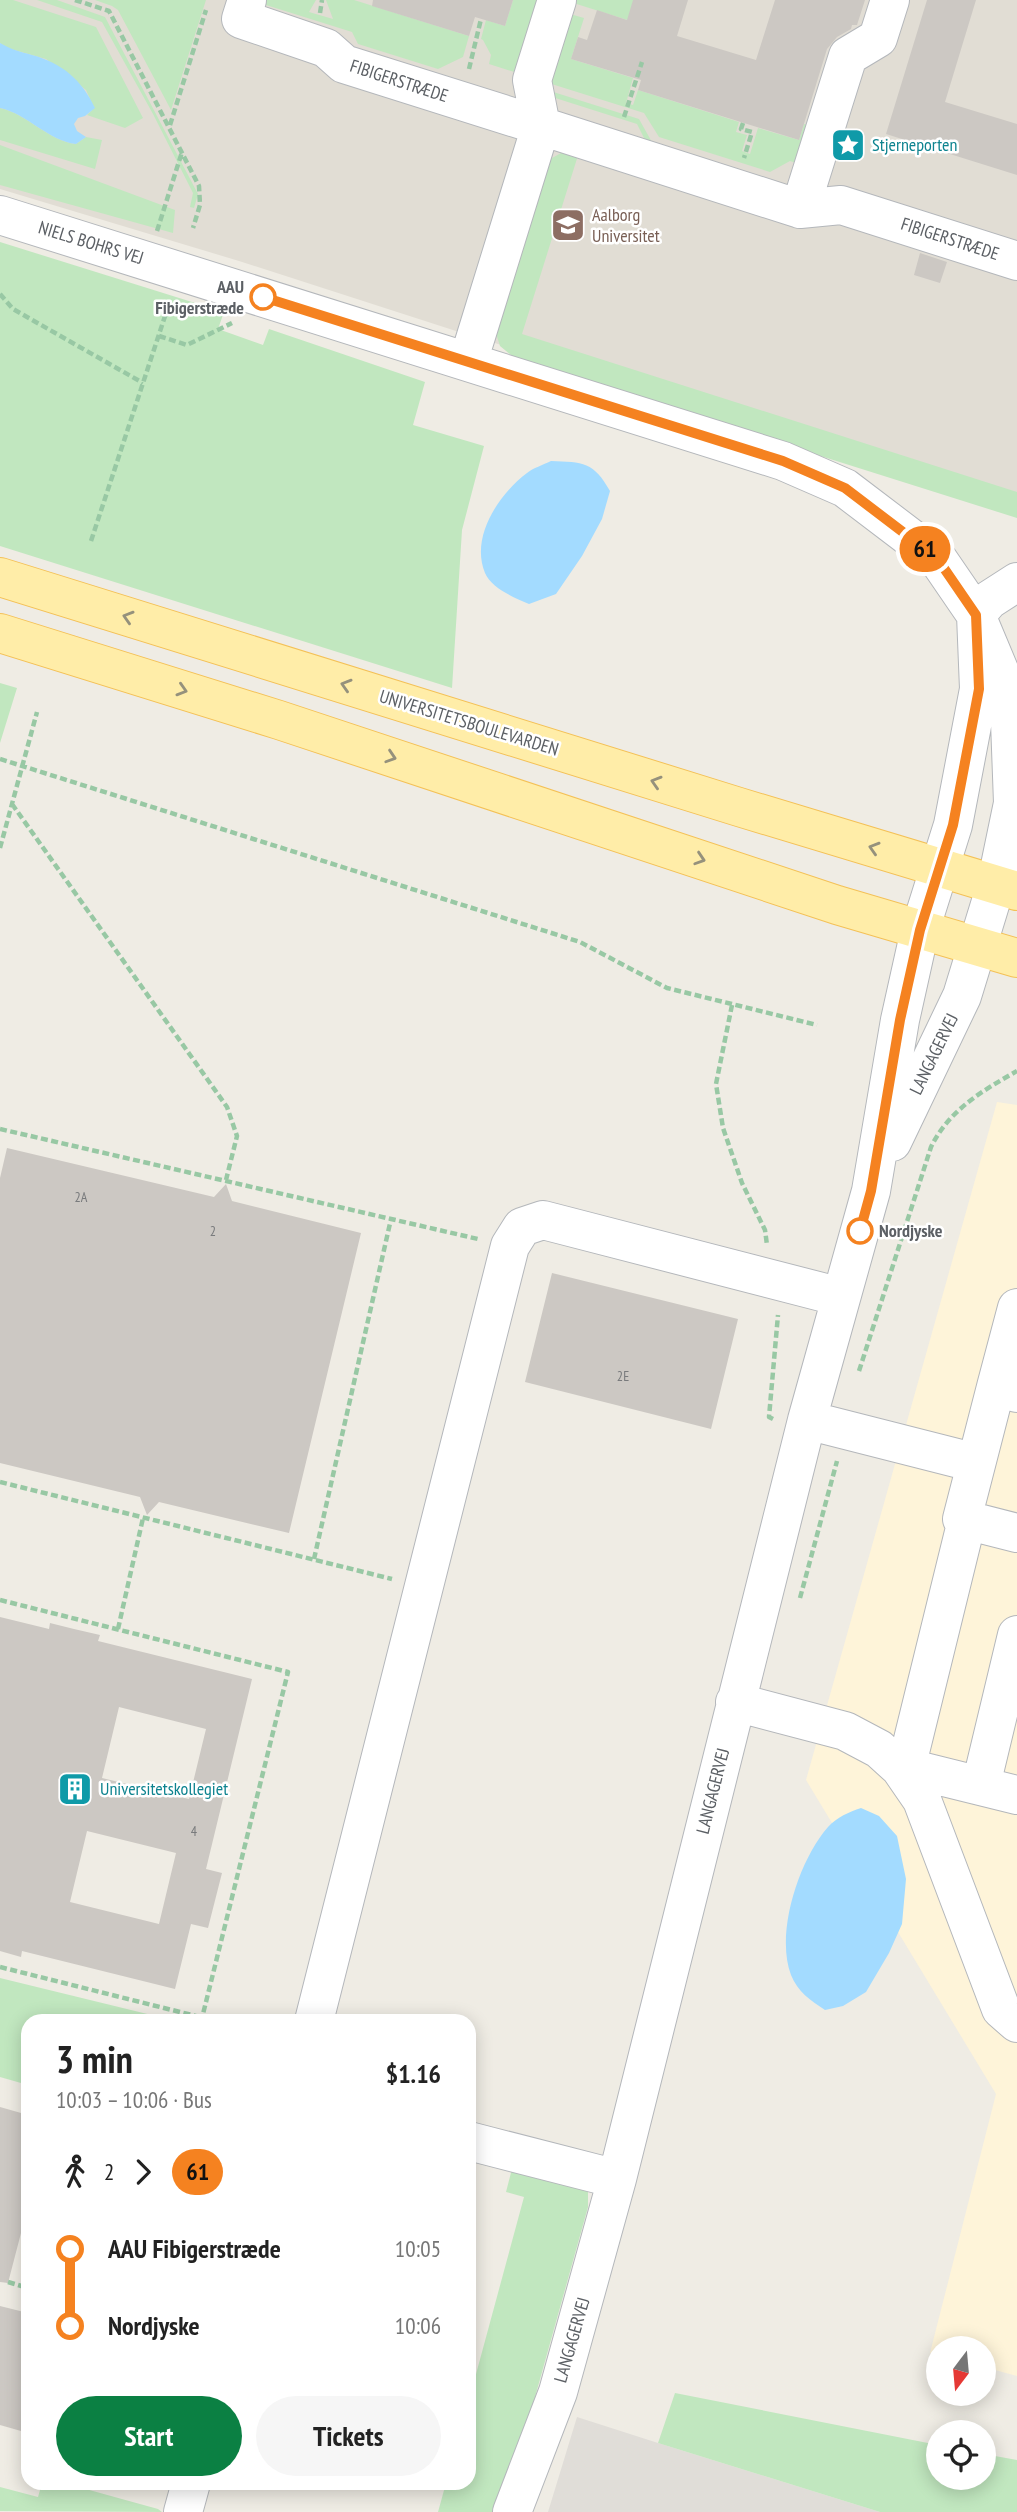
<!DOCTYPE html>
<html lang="en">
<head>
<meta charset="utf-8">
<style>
  :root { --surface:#fff; --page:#f6f6f6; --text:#222; --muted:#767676; --accent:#0b8043 }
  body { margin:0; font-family:"PT Sans Narrow",sans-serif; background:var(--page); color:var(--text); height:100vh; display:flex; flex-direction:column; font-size:26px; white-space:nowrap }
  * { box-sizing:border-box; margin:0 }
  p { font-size:23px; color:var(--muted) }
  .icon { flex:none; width:38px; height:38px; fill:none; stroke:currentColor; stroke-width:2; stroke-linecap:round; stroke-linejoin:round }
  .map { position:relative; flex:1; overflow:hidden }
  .drawer { position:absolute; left:21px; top:2014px; width:455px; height:476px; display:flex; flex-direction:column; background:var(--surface); border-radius:21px; box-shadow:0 4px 18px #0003 }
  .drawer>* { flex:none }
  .badge { padding:0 14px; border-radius:23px; font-size:24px; line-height:46px }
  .needle { width:46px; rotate:196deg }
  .buttons { position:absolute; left:926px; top:2336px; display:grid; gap:14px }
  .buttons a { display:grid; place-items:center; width:70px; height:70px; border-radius:50%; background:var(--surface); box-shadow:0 4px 18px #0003; font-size:35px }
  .map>.badge { position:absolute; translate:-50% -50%; box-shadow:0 0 0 4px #fff }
  .legs { display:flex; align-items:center; gap:10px; height:77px; padding:0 35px; font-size:23px }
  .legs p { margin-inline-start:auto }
  .summary { display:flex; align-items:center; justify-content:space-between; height:119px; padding:0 35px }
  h1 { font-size:38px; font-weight:700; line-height:52px }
  .cta { display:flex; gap:14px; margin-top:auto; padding:14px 35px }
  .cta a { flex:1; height:80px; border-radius:42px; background:var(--accent); color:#fff; font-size:28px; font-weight:700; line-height:80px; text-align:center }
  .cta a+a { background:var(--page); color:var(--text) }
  ul { padding:0 35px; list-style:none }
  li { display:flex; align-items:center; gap:24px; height:77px; font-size:26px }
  li i { display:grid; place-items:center; width:10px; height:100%; margin:0 9px; background:currentColor }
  li i::after { content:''; width:18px; height:18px; margin:-9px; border:5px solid; border-radius:50%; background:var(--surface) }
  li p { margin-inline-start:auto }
  li:first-child i { background:linear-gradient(#0000 50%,currentColor 0) }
  li:last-child i { background:linear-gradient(currentColor 50%,#0000 0) }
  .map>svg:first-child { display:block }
  .commercial { fill:#fef4d9 }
  .industrial { fill:#e0ddd8 }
  .education { fill:#e1ddd4 }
  .green { fill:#c1e7bf }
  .water { fill:#a3dbff }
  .building { fill:#ccc8c3; fill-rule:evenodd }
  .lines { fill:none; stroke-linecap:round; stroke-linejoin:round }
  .minor-casing { stroke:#b4b7bb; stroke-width:40 }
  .major-casing { stroke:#f4c157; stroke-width:40 }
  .path { stroke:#98c8a4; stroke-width:4.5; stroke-dasharray:7 3.5; stroke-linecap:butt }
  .minor { stroke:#fff; stroke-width:38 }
  .major { stroke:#ffeda8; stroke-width:38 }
  .oneway { stroke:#95917c }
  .line-1-casing { stroke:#fff; stroke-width:16 }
  .line-1 { stroke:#f58220; stroke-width:10 }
  .stop-1-dot { fill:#fff; stroke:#f58220; stroke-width:3.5 }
  .labels { text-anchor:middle; stroke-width:5; stroke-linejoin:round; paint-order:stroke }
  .number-label { font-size:14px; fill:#787a7c }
  .street-label { font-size:18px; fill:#5c6065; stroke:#fff }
  .culture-label { font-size:18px; fill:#0d838f; stroke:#fff; text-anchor:start }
  .education-label { font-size:18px; fill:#785e54; stroke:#fff; text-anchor:start }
  .stop-label { font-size:18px; font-weight:bold; fill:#5c6065; stroke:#fff; text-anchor:end }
</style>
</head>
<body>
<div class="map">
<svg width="1017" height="2512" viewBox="0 0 1017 2512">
  <rect width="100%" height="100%" fill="#efece4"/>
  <!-- commercial -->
  <path class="commercial" d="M 997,1102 L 1017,1105 L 1017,2376 L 984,2367 L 984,2348 L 938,2348 L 938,2355 L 930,2353 L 996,2094 L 806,1780 Z"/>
  <!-- industrial -->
  <path class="industrial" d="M 577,2417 L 658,2443 L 880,2512 L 548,2512 Z"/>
  <!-- education -->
  <path class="education" d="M 0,0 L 1017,0 L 1017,505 L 456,331 L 239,261 L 0,189 L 0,43 L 7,22 Z"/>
  <!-- green -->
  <path class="green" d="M 0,0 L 13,0 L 96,27 L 143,118 L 125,128 L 87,115 L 94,108 L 86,90 L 46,59 L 7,48 L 0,43 Z
    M 37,0 L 57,0 L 105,17 L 198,194 L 194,208 L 190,207 L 193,193 L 153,114 L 102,22 Z
    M 95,0 L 206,0 L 171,110 L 118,10 L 112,6 Z
    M 264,0 L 316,0 L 309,12 L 333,19 L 326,0 L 354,0 L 469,36 L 463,57 L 438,69 L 358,44 L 352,32 L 266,5 Z
    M 513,0 L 550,0 L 527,76 L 489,64 L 491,55 L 483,40 L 481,39 L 486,20 L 505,26 Z
    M 633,0 L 637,23 L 567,1 L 567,0 Z
    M 563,12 L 584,18 L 571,59 L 633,78 L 626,103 L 633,105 L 638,90 L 739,122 L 736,132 L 747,135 L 742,151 L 750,154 L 758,128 L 799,140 L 804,124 L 816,127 L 809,167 L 790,161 L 770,172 L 659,137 L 644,113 L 542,81 Z
    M 547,90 L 639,119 L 653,144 L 649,148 L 637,124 L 549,96 Z
    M 0,108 C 28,114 48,141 76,144 L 86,137 L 102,140 L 95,169 L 0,140 Z
    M 0,145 L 175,210 L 173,233 L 0,185 Z
    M 570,148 L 580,149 L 522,334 L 1017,492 L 1017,518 L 517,360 L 500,346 L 494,327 L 545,162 Z
    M 0,242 L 224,312 L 218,329 L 263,345 L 269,329 L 425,382 L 413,425 L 484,446 L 462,530 L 452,688 L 0,546 Z
    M 0,683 L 17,688 L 0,743 Z
    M 0,1978 L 176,2021 L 28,2021 L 28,2085 L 0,2077 Z
    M 513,2165 L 579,2183 L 588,2192 L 588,2207 L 503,2512 L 438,2512 L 446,2483 L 469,2483 L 469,2400 L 524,2197 L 506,2192 Z
    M 675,2393 L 938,2445 L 938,2478 L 984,2478 L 984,2454 L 1017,2460 L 1017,2512 L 880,2512 L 658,2443 Z
    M 42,2483 L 64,2483 L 158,2509 L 162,2512 L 0,2511 L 0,2487 L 38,2497 Z"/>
  <!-- water -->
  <path class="water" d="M 0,43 C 10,49 21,52 32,55 C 62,63 82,80 95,108 L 85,116 L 78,118 L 74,124 L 77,131 L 86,137 L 76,144 C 48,141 28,114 0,108 Z
    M 551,461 C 583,462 594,462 610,491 L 602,519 L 582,556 L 556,594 L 529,604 C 515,598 491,588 485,573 C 470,537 499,494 527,473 C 533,468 543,465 551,461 Z
    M 861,1808 L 879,1816 L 897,1836 L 906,1879 L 902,1924 L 889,1953 L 866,1992 L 843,2006 L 825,2010 C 810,2000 798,1992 791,1975 C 775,1933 799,1860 828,1827 C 837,1817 849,1812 861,1808 Z"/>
  <!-- building -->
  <path class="building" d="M 373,0 L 513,0 L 505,26 L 475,17 L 469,36 L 372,6 Z
    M 633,0 L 688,0 L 677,36 L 756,60 L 775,0 L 865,0 L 857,25 L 852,25 L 851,29 L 837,37 L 827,49 L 799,140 L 638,90 L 641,80 L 571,59 L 578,37 L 587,40 L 597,10 L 627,20 Z
    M 927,0 L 976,0 L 945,102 L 1017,124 L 1017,175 L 886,134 Z
    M 920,253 L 947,262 L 940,283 L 914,275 Z
    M 7,1148 L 214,1197 L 226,1184 L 232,1201 L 361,1233 L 289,1533 L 159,1502 L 147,1515 L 140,1497 L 0,1463 L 0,1178 Z
    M 552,1273 L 738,1319 L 711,1429 L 525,1382 Z
    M 0,1617 L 49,1629 L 50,1623 L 74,1629 L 100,1635 L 98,1641 L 252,1679 L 206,1869 L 222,1873 L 208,1928 L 191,1924 L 175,1989 L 22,1951 L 21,1957 L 0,1951 ZM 119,1707 L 206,1729 L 189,1799 L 102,1778 ZM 87,1831 L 176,1853 L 159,1924 L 70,1902 Z
    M 0,2107 L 28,2115 L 28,2235 L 21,2233 L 8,2283 L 0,2282 Z
    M 0,2306 L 28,2313 L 28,2433 L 0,2425 Z"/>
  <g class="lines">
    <!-- minor casing -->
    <g class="minor-casing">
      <path id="minor" d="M 247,0 L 241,19 L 326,48 L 344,64 L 541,126 L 532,80 L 557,0
        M 800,209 L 848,56 L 878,38 L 890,0
        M 0,215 L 783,461 L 845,488 L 937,558 L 976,615 L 1009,694 L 1013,803 L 996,885 L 962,996 L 892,1142
        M 468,362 L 541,126 L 800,209 L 841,205 L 1017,261
        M 996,1387 L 1017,1308
        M 1017,1393 L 996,1387 L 962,1519 L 1017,1533
        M 807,1420 L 976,1463
        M 967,1520 L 909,1756 L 900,1768 L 920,1771 L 1017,1795
        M 735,1702 L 845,1731 L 879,1749 L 900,1768 L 922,1800 L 1001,2009 L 1017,2023
        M 981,1785 L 1017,1635
        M 314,2021 L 510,1246 L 522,1227 L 543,1220 L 841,1297
        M 469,2141 L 617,2179
        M 183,2512 L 191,2483
        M 512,2512 L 558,2392 L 617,2179 L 807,1420 L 871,1191 L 900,1020 L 920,930 L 953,825 L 979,689 L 976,615 L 989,600 L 1017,582"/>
    </g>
    <!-- major casing -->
    <g class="major-casing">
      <path id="major" d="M 0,577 L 739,807 L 1017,891
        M 0,633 L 279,720 L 837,905 L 1017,958"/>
    </g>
    <!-- path -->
    <path class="path" d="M 75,0 L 109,11 L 199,186 L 200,205 L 193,228
      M 320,13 L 322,0
      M 469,69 L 481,19
      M 624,117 L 642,62
      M 743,123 L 741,129 L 752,132 L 744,158
      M 170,125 L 206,10
      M 157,231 L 182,152
      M 0,294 L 13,309 L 143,383
      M 159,336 L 187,345 L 232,323
      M 91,541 L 169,304
      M 0,759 L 580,942 L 667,988 L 817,1025
      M 12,804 L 227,1107 L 237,1136 L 226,1180
      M 0,848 L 37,712
      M 732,1005 L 716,1084 L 723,1128 L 742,1183 L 765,1230 L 767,1245
      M 0,1129 L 478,1239
      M 859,1371 L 931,1147 C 949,1110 982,1091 1017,1071
      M 773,1419 L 769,1417 L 778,1315
      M 0,1482 L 392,1579
      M 314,1559 L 391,1219
      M 800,1598 L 837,1461
      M 0,1600 L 288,1672 L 202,2018
      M 118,1629 L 143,1518
      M 0,1967 L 216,2021
      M 8,2282 L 28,2288"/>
    <!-- minor -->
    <use href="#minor" class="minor"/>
    <!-- major -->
    <use href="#major" class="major"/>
  </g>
  <!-- one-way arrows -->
  <defs><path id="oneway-chevron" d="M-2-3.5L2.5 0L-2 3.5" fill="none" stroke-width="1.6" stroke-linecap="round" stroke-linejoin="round" transform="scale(1.75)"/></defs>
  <g class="oneway">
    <use href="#oneway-chevron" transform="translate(128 617) rotate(-163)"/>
    <use href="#oneway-chevron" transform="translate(346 685) rotate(-163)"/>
    <use href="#oneway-chevron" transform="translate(182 690) rotate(17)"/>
    <use href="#oneway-chevron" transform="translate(391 757) rotate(18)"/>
    <use href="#oneway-chevron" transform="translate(656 782) rotate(-163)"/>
    <use href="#oneway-chevron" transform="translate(874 848) rotate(-163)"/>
    <use href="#oneway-chevron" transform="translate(700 859) rotate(18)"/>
  </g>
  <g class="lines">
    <!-- line-1 casing -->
    <g class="line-1-casing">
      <path id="line-1" d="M 263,297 L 783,461 L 845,488 L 937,558 L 976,615 L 979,689 L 953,825 L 920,930 L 900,1020 L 871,1191 L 860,1231"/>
    </g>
    <!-- line-1 -->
    <use href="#line-1" class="line-1"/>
  </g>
  <!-- icons -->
  <defs>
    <g id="sight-square" transform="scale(1.75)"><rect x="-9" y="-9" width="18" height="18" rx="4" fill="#0f9aa8" stroke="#fff"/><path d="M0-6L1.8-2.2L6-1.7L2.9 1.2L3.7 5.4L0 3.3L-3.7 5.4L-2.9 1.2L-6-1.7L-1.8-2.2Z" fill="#fff"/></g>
    <g id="university-square" transform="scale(1.75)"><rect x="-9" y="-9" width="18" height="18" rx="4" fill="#8d6e63" stroke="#fff"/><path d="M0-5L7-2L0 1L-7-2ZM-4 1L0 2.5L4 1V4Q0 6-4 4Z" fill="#fff"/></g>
    <g id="building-square" transform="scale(1.75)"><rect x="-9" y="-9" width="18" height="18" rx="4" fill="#0f9aa8" stroke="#fff"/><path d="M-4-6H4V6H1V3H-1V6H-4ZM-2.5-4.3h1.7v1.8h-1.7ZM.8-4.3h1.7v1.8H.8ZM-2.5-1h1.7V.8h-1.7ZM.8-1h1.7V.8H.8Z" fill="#fff"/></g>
  </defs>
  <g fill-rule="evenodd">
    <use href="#sight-square" x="848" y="145"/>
    <use href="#university-square" x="568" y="225"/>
    <use href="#building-square" x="75" y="1789"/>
  </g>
  <!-- markers -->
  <g class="stop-1-dot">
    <circle cx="263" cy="297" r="12"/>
    <circle cx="860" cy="1231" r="12"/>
  </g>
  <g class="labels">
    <!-- number labels -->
    <g class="number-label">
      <text x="81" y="1202">2A</text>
      <text x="213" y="1236">2</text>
      <text x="623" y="1381">2E</text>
      <text x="194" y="1836">4</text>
    </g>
    <!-- street labels -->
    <g class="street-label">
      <text transform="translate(399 81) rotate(18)" y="6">FIBIGERSTRÆDE</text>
      <text transform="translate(950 239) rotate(18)" y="6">FIBIGERSTRÆDE</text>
      <text transform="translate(91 243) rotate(17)" y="6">NIELS BOHRS VEJ</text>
      <text transform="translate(469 723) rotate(17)" y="6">UNIVERSITETSBOULEVARDEN</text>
      <text transform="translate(934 1054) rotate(-64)" y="6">LANGAGERVEJ</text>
      <text transform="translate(713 1791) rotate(-76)" y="6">LANGAGERVEJ</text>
      <text transform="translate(572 2340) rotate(-74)" y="6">LANGAGERVEJ</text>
    </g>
    <!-- culture labels -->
    <g class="culture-label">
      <text x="872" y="151">Stjerneporten</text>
      <text x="100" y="1795">Universitetskollegiet</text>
    </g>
    <!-- education labels -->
    <g class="education-label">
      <text x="592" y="221">Aalborg<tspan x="592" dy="21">Universitet</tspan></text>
    </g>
    <!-- stop labels -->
    <g class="stop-label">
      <text x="244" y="293">AAU<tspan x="244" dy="21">Fibigerstræde</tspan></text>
      <text x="879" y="1237" text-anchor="start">Nordjyske</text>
    </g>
  </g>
</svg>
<div class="buttons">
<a><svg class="needle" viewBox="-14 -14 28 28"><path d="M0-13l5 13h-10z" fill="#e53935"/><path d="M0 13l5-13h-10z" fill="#767676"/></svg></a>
<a><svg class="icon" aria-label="locate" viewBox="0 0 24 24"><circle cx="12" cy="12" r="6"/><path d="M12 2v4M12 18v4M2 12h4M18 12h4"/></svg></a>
</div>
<b class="badge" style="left:925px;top:549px;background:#f58220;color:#111">61</b>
<section class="drawer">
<div class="summary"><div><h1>3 min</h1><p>10:03 – 10:06 · Bus</p></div><b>$1.16</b></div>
<div class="legs"><svg class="icon" aria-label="walk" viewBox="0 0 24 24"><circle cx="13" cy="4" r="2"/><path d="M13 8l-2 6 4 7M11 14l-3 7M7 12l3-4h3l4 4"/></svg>2<svg class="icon" aria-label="forward" viewBox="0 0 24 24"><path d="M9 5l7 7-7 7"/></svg><b class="badge" style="background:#f58220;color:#111">61</b></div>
<ul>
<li><i style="color:#f58220"></i><b>AAU Fibigerstræde</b><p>10:05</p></li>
<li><i style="color:#f58220"></i><b>Nordjyske</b><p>10:06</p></li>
</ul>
<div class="cta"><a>Start</a><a>Tickets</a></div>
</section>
</div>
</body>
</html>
